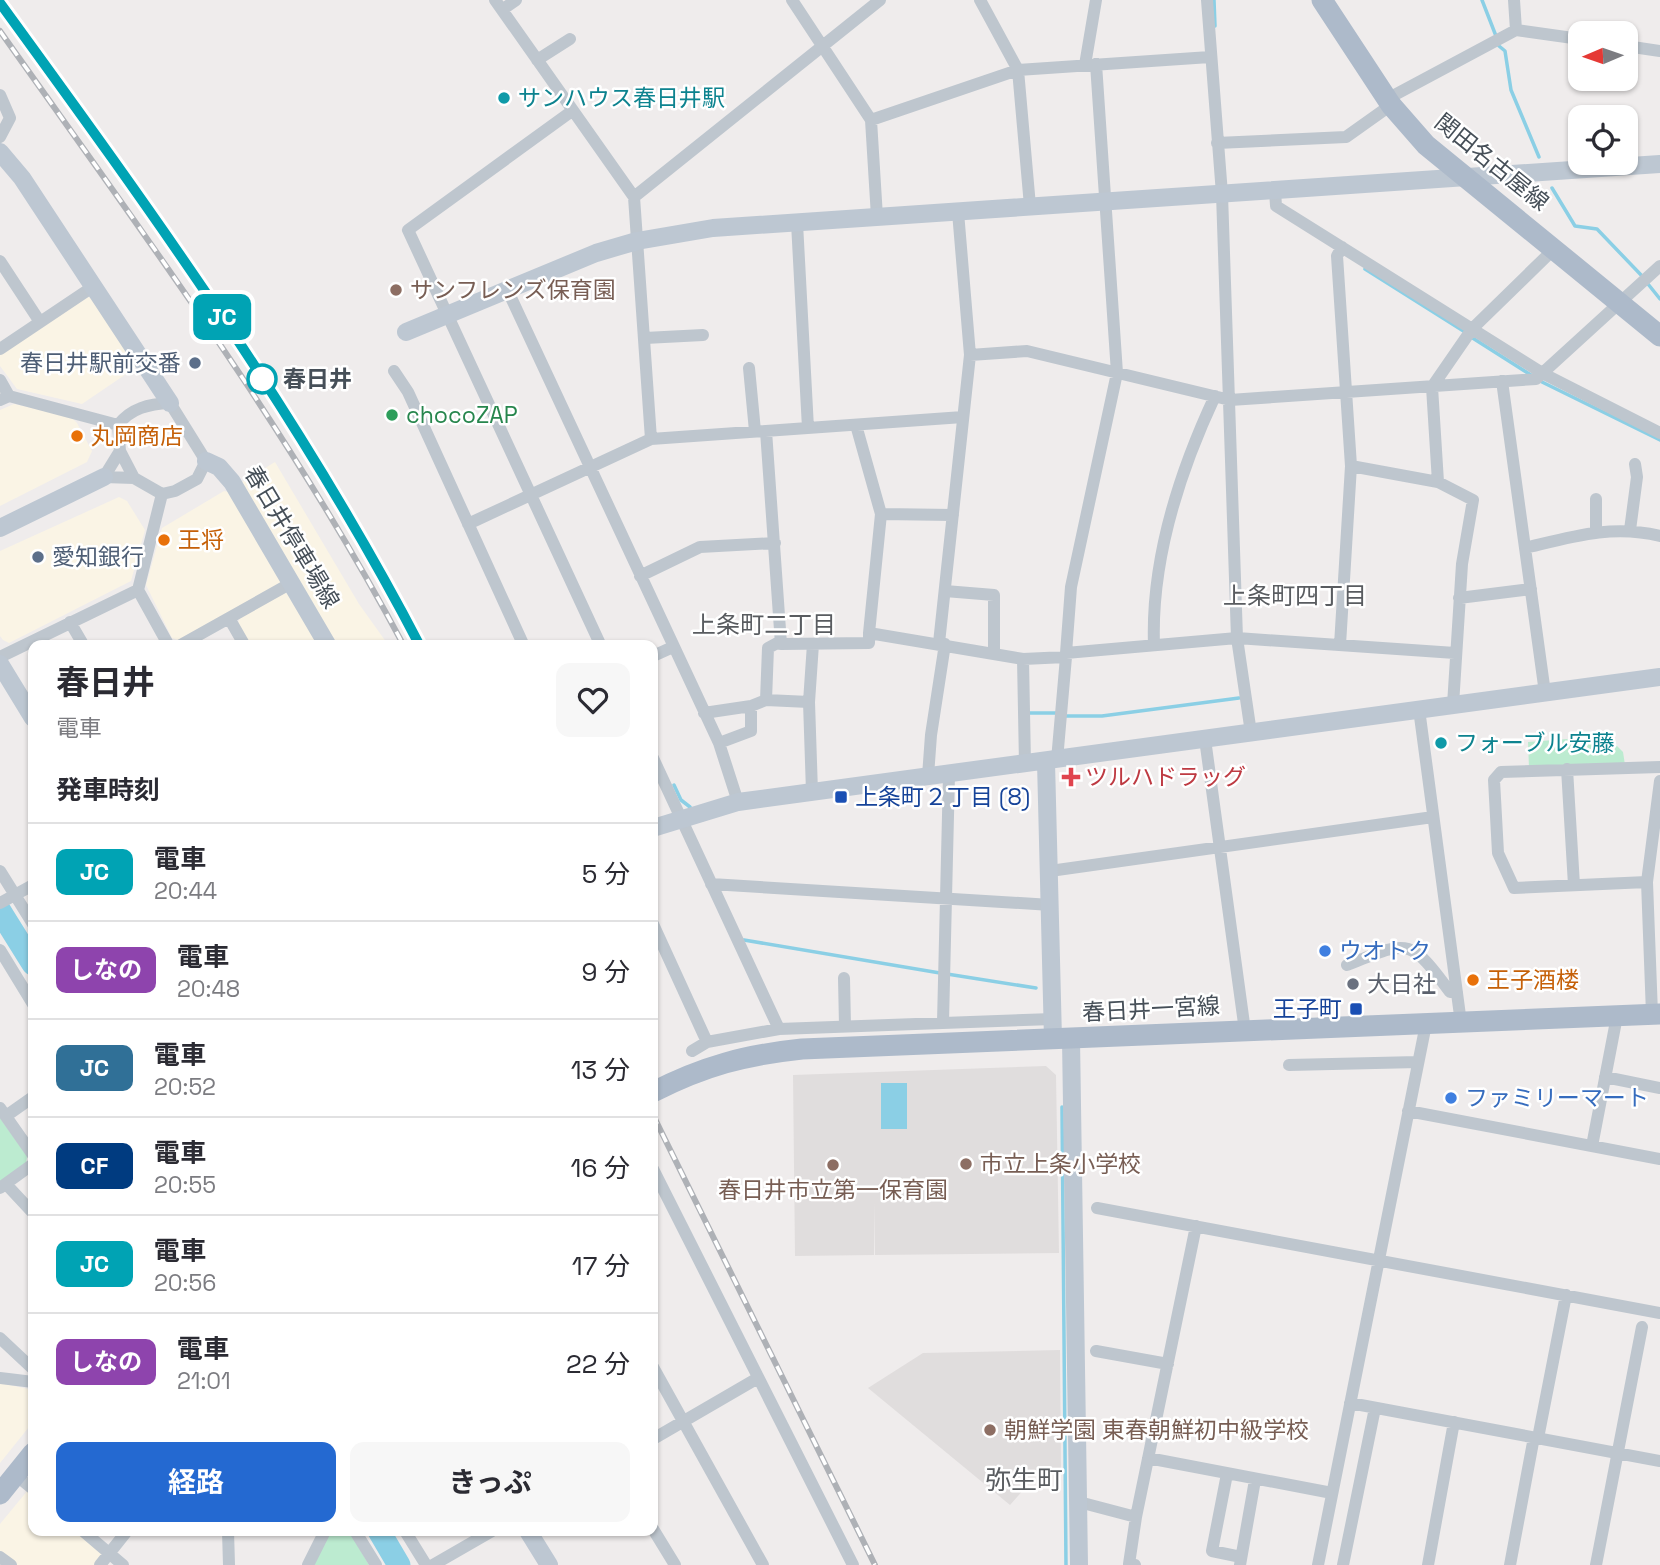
<!DOCTYPE html>
<html lang="ja">
<head>
<meta charset="utf-8">
<style>
  :root { --surface:#fff; --page:#f7f7f7; --text:#2b2b33; --muted:#7c7c81; --line:#e1e1e2; --accent:#2469d1 }
  body { margin:0; font-family:"Space Grotesk","Noto Sans JP",sans-serif; background:var(--page); color:var(--text); height:100vh; display:flex; flex-direction:column; font-size:26px; white-space:nowrap }
  * { box-sizing:border-box; margin:0 }
  p { font-size:23px; color:var(--muted) }
  .icon { flex:none; width:38px; height:38px; fill:none; stroke:currentColor; stroke-width:2; stroke-linecap:round; stroke-linejoin:round }
  .map { position:relative; flex:1; overflow:hidden }
  .sheet { position:absolute; left:28px; top:640px; width:630px; height:896px; display:flex; flex-direction:column; background:var(--surface); border-radius:14px; box-shadow:0 2px 5px #0004 }
  .sheet>* { flex:none }
  .badge { padding:0 14px; border-radius:10px; font-size:24px; line-height:46px }
  .needle { width:46px; rotate:268deg }
  .tools { position:absolute; left:1568px; top:21px; display:grid; gap:14px }
  .tools a { display:grid; place-items:center; width:70px; height:70px; border-radius:14px; background:var(--surface); box-shadow:0 2px 5px #0004; font-size:35px }
  .map>.badge { position:absolute; translate:-50% -50%; box-shadow:0 0 0 4px #fff }
  h2 { padding:0 28px; font-size:26px; line-height:63px }
  .round { display:grid; place-items:center; flex:none; width:74px; height:74px; border-radius:14px; background:var(--page) }
  .head { display:flex; align-items:center; justify-content:space-between; height:119px; padding:0 28px }
  h1 { font-size:33px; font-weight:700; line-height:52px }
  .button { display:flex; gap:14px; margin-top:auto; padding:14px 28px }
  .button a { flex:1; height:80px; border-radius:14px; background:var(--accent); color:#fff; font-size:28px; font-weight:700; line-height:80px; text-align:center }
  .button a+a { background:var(--page); color:var(--text) }
  ul { padding:0; list-style:none }
  li { display:flex; align-items:center; gap:21px; height:98px; padding:0 28px; border-top:2px solid var(--line) }
  li div { flex:1 }
  li b { display:block; font-size:26px }
  li em { font-style:normal }
  li .badge { min-width:77px; font-weight:700; text-align:center }
  .map>svg:first-child { display:block }
  .commercial { fill:#faf4e5 }
  .education { fill:#e0dddd }
  .green { fill:#bcebd0 }
  .water { fill:#8bcfe5 }
  .lines { fill:none; stroke-linecap:round; stroke-linejoin:round }
  .stream { stroke:#8bcfe5; stroke-width:3.5 }
  .river { stroke:#8bcfe5; stroke-width:23 }
  .street { stroke:#bec6ce; stroke-width:12 }
  .secondary { stroke:#bdc7d2; stroke-width:18 }
  .primary { stroke:#adbaca; stroke-width:21 }
  .rail-casing { stroke:#aeb1b6; stroke-width:6 }
  .rail { stroke:#fff; stroke-width:3.5; stroke-dasharray:10; stroke-linecap:butt }
  .line-casing { stroke:#fff; stroke-width:16 }
  .line { stroke:#00a3b4; stroke-width:10 }
  .culture-dot { fill:#0f9aa8; stroke:#fff; stroke-width:2.5 }
  .education-dot { fill:#8d6e63; stroke:#fff; stroke-width:2.5 }
  .service-dot { fill:#5c6f8a; stroke:#fff; stroke-width:2.5 }
  .stop-dot { fill:#fff; stroke:#00a3b4; stroke-width:3.5 }
  .leisure-dot { fill:#2e9e5b; stroke:#fff; stroke-width:2.5 }
  .food-dot { fill:#e8710a; stroke:#fff; stroke-width:2.5 }
  .health-dot { fill:#e0444e; stroke:#fff; stroke-width:2.5 }
  .transit-dot { fill:#1a4fb4; stroke:#fff; stroke-width:2.5 }
  .shop-dot { fill:#3f7fe0; stroke:#fff; stroke-width:2.5 }
  .worship-dot { fill:#6b7280; stroke:#fff; stroke-width:2.5 }
  .labels { text-anchor:middle; stroke-width:5; stroke-linejoin:round; paint-order:stroke }
  .culture-label { font-size:23px; fill:#0d838f; stroke:#fff; text-anchor:start }
  .street-label { font-size:23px; fill:#464f58; stroke:#fff }
  .education-label { font-size:23px; fill:#785e54; stroke:#fff; text-anchor:start }
  .service-label { font-size:23px; fill:#4e5e75; stroke:#fff; text-anchor:end }
  .stop-label { font-size:23px; font-weight:bold; fill:#464f58; stroke:#fff; text-anchor:start }
  .leisure-label { font-size:23px; fill:#27864d; stroke:#fff; text-anchor:start }
  .food-label { font-size:23px; fill:#c56008; stroke:#fff; text-anchor:start }
  .health-label { font-size:23px; fill:#be3a42; stroke:#fff; text-anchor:start }
  .transit-label { font-size:23px; fill:#164399; stroke:#fff; text-anchor:start }
  .shop-label { font-size:23px; fill:#366cbe; stroke:#fff; text-anchor:start }
  .worship-label { font-size:23px; fill:#5b616d; stroke:#fff; text-anchor:start }
  .neighbourhood-label { font-size:24px; fill:#595c60; stroke:#fff }
  .quarter-label { font-size:26px; fill:#595c60; stroke:#fff }
</style>
</head>
<body>
<div class="map">
<svg width="1660" height="1565" viewBox="0 0 1660 1565">
  <rect width="100%" height="100%" fill="#efecec"/>
  <!-- commercial -->
  <path class="commercial" d="M 88,297 L 93,299 L 136,363 L 135,368 L 82,404 L 17,389 L 0,366 L 0,355 Z
    M 14,404 L 71,417 L 77,423 L 92,451 L 87,462 L 0,506 L 0,410 Z
    M 275,462 L 359,604 L 389,646 L 337,646 L 242,482 Z
    M 224,491 L 229,492 L 280,576 L 280,583 L 178,640 L 172,638 L 146,585 L 162,528 Z
    M 119,497 L 127,501 L 145,530 L 131,581 L 9,643 L 3,640 L 0,636 L 0,551 Z
    M 285,593 L 291,594 L 320,646 L 251,646 L 238,623 L 240,618 Z
    M 0,1383 L 33,1390 L 33,1422 L 0,1463 Z
    M 28,1490 L 33,1494 L 33,1531 L 78,1531 L 103,1551 L 95,1565 L 16,1565 L 0,1553 L 0,1524 Z"/>
  <!-- education -->
  <path class="education" d="M 1046,1066 L 1056,1075 L 1059,1253 L 875,1255 L 874,1203 L 874,1255 L 795,1256 L 793,1075 Z
    M 1060,1350 L 1061,1472 L 1039,1472 L 1010,1505 L 868,1388 L 923,1353 Z"/>
  <!-- green -->
  <path class="green" d="M 1607,736 L 1623,752 L 1625,765 L 1529,768 L 1528,742 Z
    M 0,1118 L 27,1156 L 26,1164 L 0,1182 Z
    M 330,1531 L 349,1531 L 369,1565 L 314,1565 Z"/>
  <!-- water -->
  <path class="water" d="M 881,1083 L 907,1083 L 907,1129 L 881,1129 Z"/>
  <g class="lines">
    <!-- stream -->
    <path class="stream" d="M 1214,0 L 1215,26
      M 1482,0 L 1496,36
      M 1499,46 L 1505,51 L 1511,90 L 1539,157
      M 1552,188 L 1575,226 L 1597,229 L 1643,277
      M 1365,269 L 1465,332
      M 1648,284 L 1660,299
      M 1471,337 L 1531,375
      M 1542,382 L 1660,440
      M 1027,713 L 1057,713
      M 1066,716 L 1102,716 L 1239,698
      M 674,785 L 681,800 L 690,807
      M 744,940 L 940,973
      M 947,974 L 1036,988
      M 1062,1107 L 1066,1565"/>
    <!-- river -->
    <path class="river" d="M 0,911 L 33,964
      M 379,1531 L 399,1565"/>
    <!-- street -->
    <path class="street" d="M 495,0 L 634,197 L 651,439
      M 792,0 L 871,120 L 877,217
      M 980,0 L 1018,70 L 1030,206
      M 1207,0 L 1222,194 L 1237,638 L 1251,733
      M 1514,0 L 1516,30
      M 502,10 L 516,0
      M 1626,46 L 1660,51
      M 537,60 L 570,39
      M 1085,65 L 1096,0
      M 0,95 L 10,118 L 0,137
      M 1387,99 L 1516,30 L 1580,39
      M 572,111 L 408,230 L 601,646
      M 871,120 L 1018,70 L 1210,57
      M 1217,143 L 1346,137 L 1391,105
      M 1275,190 L 1276,206 L 1544,374 L 1660,433
      M 634,197 L 880,0
      M 797,223 L 808,428
      M 0,261 L 40,322
      M 507,289 L 719,743 L 738,802
      M 645,338 L 703,335
      M 0,349 L 94,286
      M 970,355 L 1027,351 L 1230,400 L 1536,379 L 1660,266
      M 749,368 L 755,431
      M 394,371 L 408,392 L 524,646
      M 0,380 L 9,396
      M 1502,381 L 1545,693
      M 0,400 L 9,396 L 118,425
      M 856,425 L 881,514 L 869,633
      M 766,431 L 781,644 L 869,643 L 869,633 L 1023,659 L 1066,657 L 1066,653 L 1237,638 L 1455,653
      M 120,451 L 104,477 L 134,478 L 162,494 L 175,491 L 197,479 L 206,461 L 170,403 C 149,404 131,408 118,425 L 120,451 L 134,478
      M 1351,466 L 1438,482 L 1473,500 L 1462,564 L 1453,705
      M 1438,482 L 1432,387 L 1472,329 L 1555,248
      M 162,494 L 138,590 L 169,646
      M 1596,499 L 1596,530
      M 881,514 L 953,515
      M 468,524 L 651,439 L 963,417
      M 1630,530 L 1637,477 L 1635,464
      M 1525,548 C 1571,537 1612,524 1660,536
      M 640,576 L 700,547 L 775,543
      M 945,591 L 994,595 L 994,654
      M 1459,598 L 1531,589
      M 229,618 L 245,646
      M 70,622 L 84,646
      M 939,643 L 970,355 L 958,212
      M 1154,645 C 1151,561 1179,473 1215,396
      M 1340,645 L 1351,466 L 1337,256 L 1342,247
      M 179,646 L 293,582
      M 1066,653 L 1071,587 L 1117,373 L 1096,64
      M 653,656 L 673,647
      M 0,657 L 138,590
      M 1023,659 L 1025,764
      M 766,700 L 768,648 L 781,641
      M 1419,709 L 1461,1023
      M 704,713 L 751,706 L 766,700 L 809,702
      M 1205,739 L 1245,1031
      M 719,743 L 751,731 L 751,706
      M 653,758 L 779,1029
      M 1057,760 L 1066,657
      M 1567,769 L 1574,885
      M 928,776 L 931,735 L 945,644
      M 812,792 L 809,702 L 813,644
      M 0,871 L 33,924
      M 1050,871 L 1433,817
      M 1647,882 L 1514,888 L 1498,853 L 1494,780 L 1501,772 L 1660,767
      M 711,884 L 1051,905
      M 0,903 L 33,885
      M 653,924 L 707,1042
      M 0,950 L 33,1004
      M 1347,965 C 1408,941 1409,936 1450,992 L 1457,992
      M 844,978 L 845,1026
      M 1652,1014 L 1647,882 L 1660,781
      M 943,1022 L 949,774
      M 692,1051 L 707,1042 L 779,1029 L 1053,1019
      M 1289,1065 L 1418,1062
      M 1605,1077 L 1660,1088
      M 0,1108 L 33,1155
      M 1408,1111 L 1660,1159
      M 6,1116 L 33,1097
      M 1592,1146 L 1617,1016
      M 653,1169 L 853,1565
      M 6,1184 L 33,1213
      M 0,1188 L 33,1164
      M 1097,1208 L 1660,1313
      M 0,1338 L 33,1369
      M 1096,1351 L 1168,1364
      M 653,1367 L 763,1565
      M 0,1378 L 33,1382
      M 1350,1403 L 1660,1461
      M 1538,1438 L 1566,1295
      M 653,1439 L 758,1378
      M 1148,1458 L 1332,1493
      M 1227,1474 L 1212,1551 L 1241,1557
      M 16,1475 L 33,1489
      M 1079,1502 L 1136,1517
      M 653,1529 L 675,1565
      M 83,1531 L 123,1565
      M 228,1531 L 229,1565
      M 355,1531 L 376,1565
      M 405,1531 L 426,1565
      M 0,1557 L 11,1565
      M 100,1565 L 127,1531
      M 308,1565 L 325,1531
      M 433,1565 L 492,1531
      M 1135,1565 L 1129,1564 L 1136,1517 L 1196,1226
      M 1240,1565 L 1255,1480
      M 1318,1565 L 1426,1024
      M 1343,1565 L 1375,1408
      M 1428,1565 L 1454,1422
      M 1510,1565 L 1534,1437
      M 1596,1565 L 1642,1327"/>
    <!-- secondary -->
    <path class="secondary" d="M 0,152 L 22,178 L 170,403
      M 406,332 L 596,253 L 637,241 L 713,228 L 1660,164
      M 206,461 L 219,467 L 232,482 L 328,646
      M 0,528 L 104,477
      M 0,664 L 33,718
      M 1046,762 L 1053,1039
      M 653,828 L 738,802 L 1660,677
      M 1071,1039 L 1079,1565
      M 528,1531 L 549,1565"/>
    <!-- primary -->
    <path class="primary" d="M 1322,0 L 1391,105 L 1426,145 L 1660,336
      M 653,1092 C 704,1066 745,1055 802,1049 L 1660,1014
      M 0,1494 L 33,1453"/>
    <!-- rail casing -->
    <g class="rail-casing">
      <path id="rail" d="M 0,3 C 150,210 302,419 420,646
        M 0,31 C 142,232 288,428 404,646
        M 653,1115 L 875,1565"/>
    </g>
    <!-- rail -->
    <use href="#rail" class="rail"/>
  </g>
  <g class="lines">
    <!-- line casing -->
    <g class="line-casing">
      <path id="line" d="M 0,3 C 150,209 302,419 420,646"/>
    </g>
    <!-- line -->
    <use href="#line" class="line"/>
  </g>
  <!-- markers -->
  <g class="culture-dot">
    <circle cx="504" cy="98" r="7"/>
    <circle cx="1441" cy="743" r="7"/>
  </g>
  <g class="education-dot">
    <circle cx="396" cy="290" r="7"/>
    <circle cx="966" cy="1164" r="7"/>
    <circle cx="833" cy="1165" r="7"/>
    <circle cx="990" cy="1430" r="7"/>
  </g>
  <g class="service-dot">
    <circle cx="195" cy="363" r="7"/>
    <circle cx="38" cy="557" r="7"/>
  </g>
  <circle class="stop-dot" cx="262" cy="379" r="14"/>
  <circle class="leisure-dot" cx="392" cy="415" r="7"/>
  <g class="food-dot">
    <circle cx="77" cy="436" r="7"/>
    <circle cx="164" cy="540" r="7"/>
    <circle cx="1473" cy="980" r="7"/>
  </g>
  <path class="health-dot" d="M1067.5 766.5h7v7h7v7h-7v7h-7v-7h-7v-7h7z"/>
  <g class="transit-dot">
    <rect x="834" y="790" width="14" height="14" rx="3.5"/>
    <rect x="1349" y="1002" width="14" height="14" rx="3.5"/>
  </g>
  <g class="shop-dot">
    <circle cx="1325" cy="951" r="7"/>
    <circle cx="1451" cy="1098" r="7"/>
  </g>
  <circle class="worship-dot" cx="1353" cy="984" r="7"/>
  <g class="labels">
    <!-- culture labels -->
    <g class="culture-label">
      <text x="518" y="106">サンハウス春日井駅</text>
      <text x="1455" y="751">フォーブル安藤</text>
    </g>
    <!-- street labels -->
    <g class="street-label">
      <text transform="translate(1492 162) rotate(39)" y="8">関田名古屋線</text>
      <text transform="translate(292 537) rotate(59)" y="8">春日井停車場線</text>
      <text transform="translate(1151 1009) rotate(-3)" y="8">春日井一宮線</text>
    </g>
    <!-- education labels -->
    <g class="education-label">
      <text x="410" y="298">サンフレンズ保育園</text>
      <text x="980" y="1172">市立上条小学校</text>
      <text x="833" y="1198" text-anchor="middle">春日井市立第一保育園</text>
      <text x="1004" y="1438">朝鮮学園 東春朝鮮初中級学校</text>
    </g>
    <!-- service labels -->
    <g class="service-label">
      <text x="181" y="371">春日井駅前交番</text>
      <text x="52" y="565" text-anchor="start">愛知銀行</text>
    </g>
    <!-- stop labels -->
    <g class="stop-label">
      <text x="283" y="387">春日井</text>
    </g>
    <!-- leisure labels -->
    <g class="leisure-label">
      <text x="406" y="423">chocoZAP</text>
    </g>
    <!-- food labels -->
    <g class="food-label">
      <text x="91" y="444">丸岡商店</text>
      <text x="178" y="548">王将</text>
      <text x="1487" y="988">王子酒楼</text>
    </g>
    <!-- health labels -->
    <g class="health-label">
      <text x="1085" y="785">ツルハドラッグ</text>
    </g>
    <!-- transit labels -->
    <g class="transit-label">
      <text x="855" y="805">上条町２丁目 (8)</text>
      <text x="1342" y="1017" text-anchor="end">王子町</text>
    </g>
    <!-- shop labels -->
    <g class="shop-label">
      <text x="1339" y="959">ウオトク</text>
      <text x="1465" y="1106">ファミリーマート</text>
    </g>
    <!-- worship labels -->
    <g class="worship-label">
      <text x="1367" y="992">大日社</text>
    </g>
    <!-- neighbourhood labels -->
    <g class="neighbourhood-label">
      <text x="1295" y="604">上条町四丁目</text>
      <text x="764" y="633">上条町二丁目</text>
    </g>
    <!-- quarter labels -->
    <g class="quarter-label">
      <text x="1024" y="1489">弥生町</text>
    </g>
  </g>
</svg>
<div class="tools">
<a><svg class="needle" viewBox="-14 -14 28 28"><path d="M0-13l5 13h-10z" fill="#e53935"/><path d="M0 13l5-13h-10z" fill="#7c7c81"/></svg></a>
<a><svg class="icon" aria-label="locate" viewBox="0 0 24 24"><circle cx="12" cy="12" r="6"/><path d="M12 2v4M12 18v4M2 12h4M18 12h4"/></svg></a>
</div>
<b class="badge" style="left:222px;top:317px;background:#00a3b4;color:#fff">JC</b>
<section class="sheet">
<div class="head"><div><h1>春日井</h1><p>電車</p></div><a class="round"><svg class="icon" aria-label="heart" viewBox="0 0 24 24"><path d="M12 20l-8-8c-3-5 5-10 8-4 3-6 11-1 8 4z"/></svg></a></div>
<h2>発車時刻</h2>
<ul>
<li><span class="badge" style="background:#00a3b4;color:#fff">JC</span><div><b>電車</b><p>20:44</p></div><em>5 分</em></li>
<li><span class="badge" style="background:#8e44ad;color:#fff">しなの</span><div><b>電車</b><p>20:48</p></div><em>9 分</em></li>
<li><span class="badge" style="background:#307097;color:#fff">JC</span><div><b>電車</b><p>20:52</p></div><em>13 分</em></li>
<li><span class="badge" style="background:#003b80;color:#fff">CF</span><div><b>電車</b><p>20:55</p></div><em>16 分</em></li>
<li><span class="badge" style="background:#00a3b4;color:#fff">JC</span><div><b>電車</b><p>20:56</p></div><em>17 分</em></li>
<li><span class="badge" style="background:#8e44ad;color:#fff">しなの</span><div><b>電車</b><p>21:01</p></div><em>22 分</em></li>
</ul>
<div class="button"><a>経路</a><a>きっぷ</a></div>
</section>
</div>
</body>
</html>
